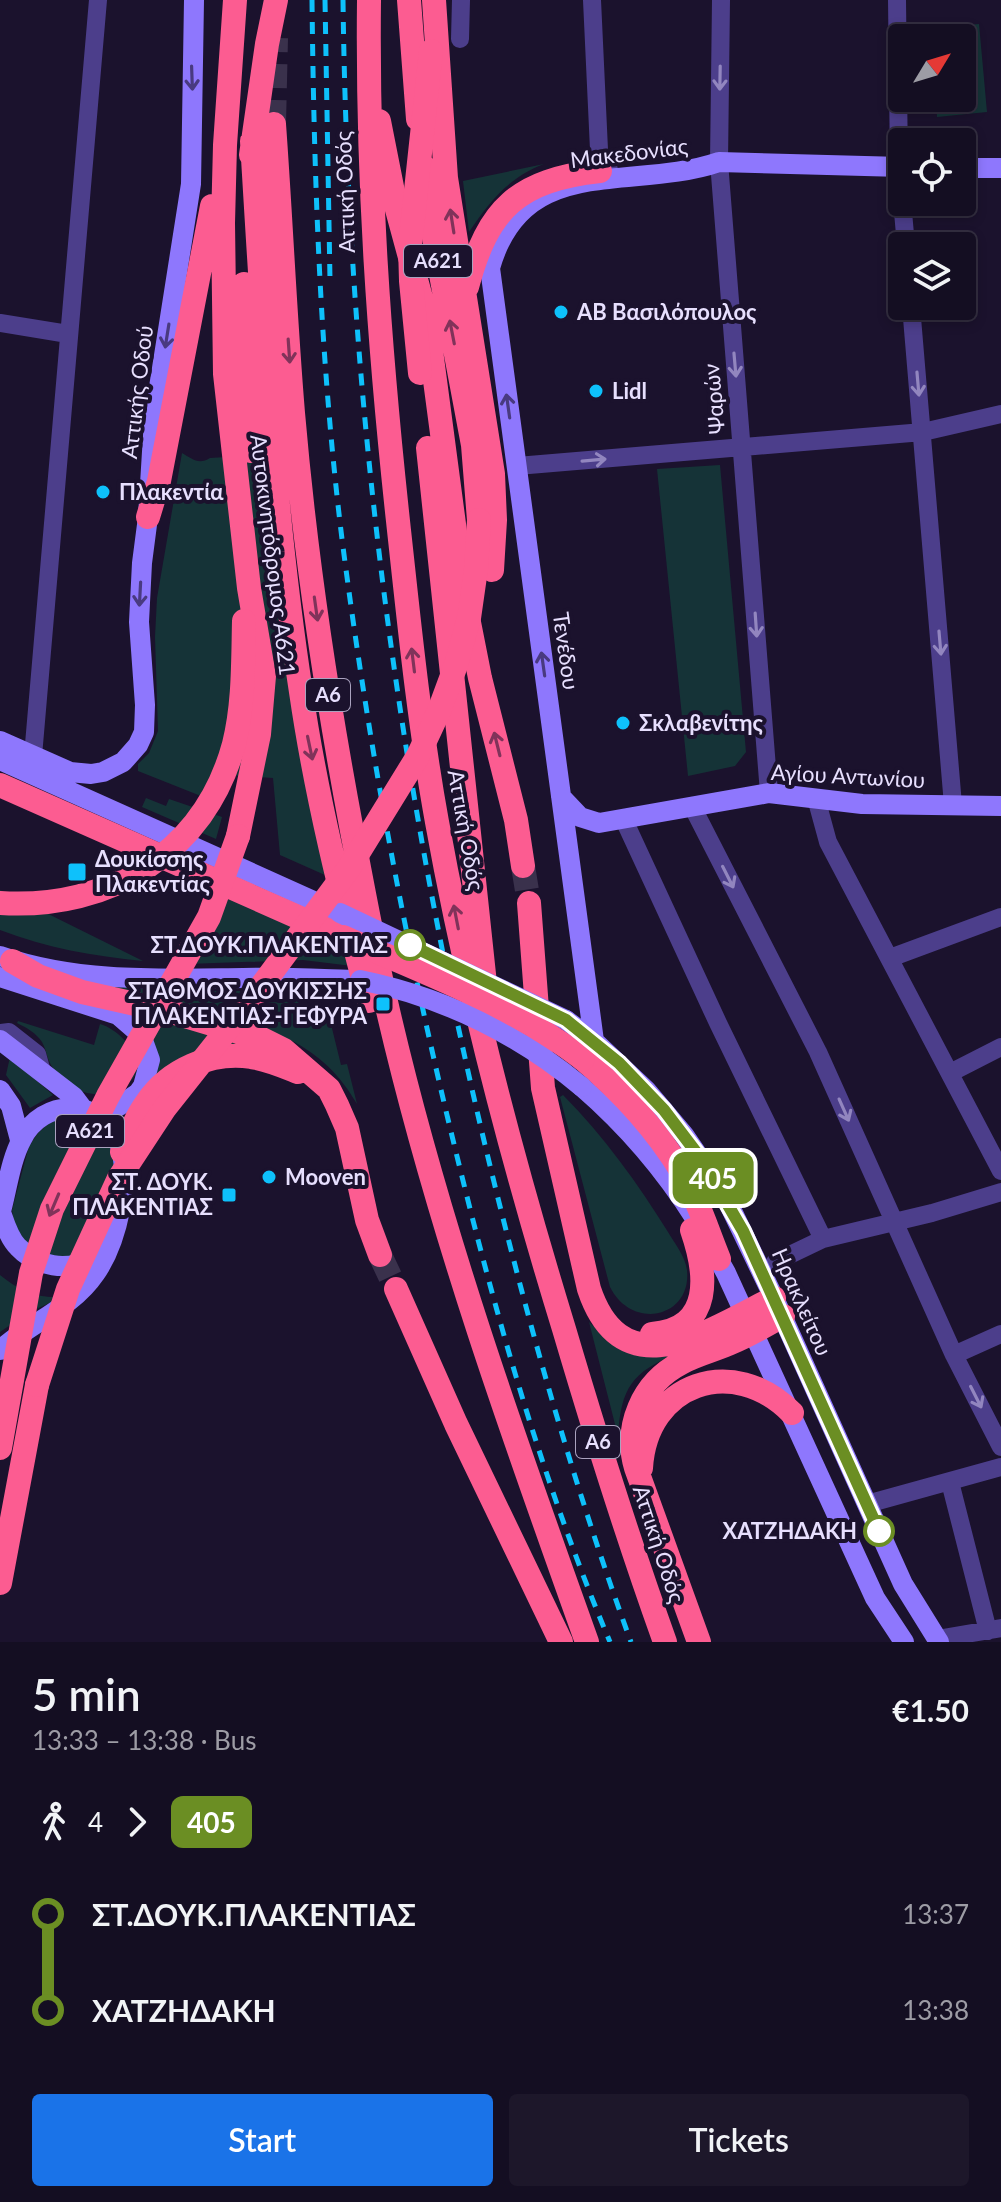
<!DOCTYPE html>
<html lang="en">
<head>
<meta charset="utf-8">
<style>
  :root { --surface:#140e22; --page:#1d172a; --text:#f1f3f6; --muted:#9d9ca5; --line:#332e40; --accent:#1a73e8 }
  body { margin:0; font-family:Lato,sans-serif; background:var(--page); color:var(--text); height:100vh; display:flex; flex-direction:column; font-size:30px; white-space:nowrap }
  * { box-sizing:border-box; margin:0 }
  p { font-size:26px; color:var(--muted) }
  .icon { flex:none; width:44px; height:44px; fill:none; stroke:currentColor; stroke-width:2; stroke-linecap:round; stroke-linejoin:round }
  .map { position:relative; height:1642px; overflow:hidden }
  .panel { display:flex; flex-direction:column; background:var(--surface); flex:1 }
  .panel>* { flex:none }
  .badge { padding:0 16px; border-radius:12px; font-size:28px; line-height:52px }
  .needle { width:52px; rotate:52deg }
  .tools { position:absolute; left:888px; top:24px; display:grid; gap:16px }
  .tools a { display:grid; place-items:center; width:88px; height:88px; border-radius:8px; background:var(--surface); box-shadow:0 4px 12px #0003,0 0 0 2px var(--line); font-size:40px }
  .map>.badge { position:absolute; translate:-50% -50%; box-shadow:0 0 0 4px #fff }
  .legs { display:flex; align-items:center; gap:12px; height:88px; padding:0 32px; font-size:26px }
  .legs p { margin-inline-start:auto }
  .headline { display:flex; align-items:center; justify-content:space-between; height:136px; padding:0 32px }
  h1 { font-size:44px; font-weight:600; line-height:60px }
  .button { display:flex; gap:16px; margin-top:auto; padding:16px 32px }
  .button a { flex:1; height:92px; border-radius:8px; background:var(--accent); color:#fff; font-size:32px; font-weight:600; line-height:92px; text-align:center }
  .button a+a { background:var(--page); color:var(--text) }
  ul { padding:0 32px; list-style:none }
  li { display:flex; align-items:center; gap:28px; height:96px; font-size:30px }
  li i { display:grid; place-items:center; width:12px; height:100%; margin:0 10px; background:currentColor }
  li i::after { content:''; width:20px; height:20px; margin:-10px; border:6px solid; border-radius:50%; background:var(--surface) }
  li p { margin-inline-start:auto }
  li:first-child i { background:linear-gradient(#0000 50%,currentColor 0) }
  li:last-child i { background:linear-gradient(currentColor 50%,#0000 0) }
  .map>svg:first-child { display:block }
  .green { fill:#153337 }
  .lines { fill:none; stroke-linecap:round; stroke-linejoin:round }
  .highway-tunnel { stroke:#3a314c; stroke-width:24; stroke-dasharray:24 12; stroke-linecap:butt }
  .street { stroke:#4c3e8b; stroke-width:18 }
  .secondary { stroke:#8e77fd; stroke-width:20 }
  .highway { stroke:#fc5c91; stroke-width:24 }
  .rail { stroke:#0ec1fb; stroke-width:5; stroke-dasharray:12 10; stroke-linecap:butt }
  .secondary-bridge { stroke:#8e77fd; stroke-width:20 }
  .highway-bridge { stroke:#fc5c91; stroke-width:24 }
  .oneway { stroke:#493a80 }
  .oneway2 { stroke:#9286bf }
  .oneway3 { stroke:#80335a }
  .line-1-casing { stroke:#fff; stroke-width:18 }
  .line-1 { stroke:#6b8e23; stroke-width:12 }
  .poi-dot { fill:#0ec1fb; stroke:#1b122d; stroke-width:3 }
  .stop-1-dot { fill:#fff; stroke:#6b8e23; stroke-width:4 }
  .labels { text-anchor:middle; stroke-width:8; stroke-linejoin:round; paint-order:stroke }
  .shield { fill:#1b122d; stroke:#aaa2bf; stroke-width:2 }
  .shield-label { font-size:20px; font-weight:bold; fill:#e7dffe }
  .street-label { font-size:22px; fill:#e7dffe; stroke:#1b122d }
  .poi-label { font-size:22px; font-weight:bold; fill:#e7dffe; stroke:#1b122d; text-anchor:start }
  .stop-label { font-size:22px; font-weight:bold; fill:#e7dffe; stroke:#1b122d; text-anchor:end }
</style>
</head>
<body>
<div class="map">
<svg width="1001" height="1642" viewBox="0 0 1001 1642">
  <rect width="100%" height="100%" fill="#1b122d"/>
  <!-- green -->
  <path class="green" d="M 979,24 L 987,112 L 937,117 L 936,98 L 962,98 L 962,38 L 930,38 L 929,29 Z
    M 544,164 C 509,177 489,202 469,232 L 463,181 Z
    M 182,453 C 192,459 199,465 210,458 L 260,455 L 280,624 L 334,879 L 280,855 L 273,778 L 225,775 L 216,802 L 138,771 L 138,764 L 149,753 L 158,731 L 155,637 L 157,598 Z
    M 720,465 L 746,752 L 735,766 L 688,776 L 657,469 Z
    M 146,798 L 166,806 L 169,799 L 222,817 L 216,839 L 142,807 Z
    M 0,890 L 143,961 C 93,956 47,948 0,930 Z
    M 228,891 L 418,974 L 303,960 L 187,964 Z
    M 105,985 L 165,991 L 264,991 L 260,1003 L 300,1001 L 293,1010 L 302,1016 L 328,1012 L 341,1065 L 347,1064 L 357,1104 C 340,1075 320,1055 290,1040 Z
    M 130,1006 L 259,1044 L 146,1089 L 141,1021 Z
    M 18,1021 L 94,1045 L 100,1024 C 122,1030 154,1066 126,1085 C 99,1103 67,1093 51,1065 C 47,1058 46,1049 42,1042 C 36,1033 27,1028 17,1023 Z
    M 10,1057 L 53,1095 L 30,1108 L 6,1075 Z
    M 563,1095 C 604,1136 638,1184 668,1232 C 675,1244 685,1256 687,1270 C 692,1318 632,1331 610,1287 L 560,1097 Z
    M 65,1118 L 82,1118 L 99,1129 L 109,1145 L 114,1160 L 115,1175 L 85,1255 L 52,1258 L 24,1242 L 14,1226 L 12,1210 L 29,1146 L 38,1133 L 50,1122 Z
    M 0,1275 C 18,1290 38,1299 62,1297 L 28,1313 L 0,1332 Z
    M 589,1322 L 604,1336 L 676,1354 C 632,1372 621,1388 618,1436 Z"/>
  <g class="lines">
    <!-- highway-tunnel -->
    <path class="highway-tunnel" d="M 274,124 L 276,38
      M 523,866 L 529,903
      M 380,1255 L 396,1289"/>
    <!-- street -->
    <path class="street" d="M 592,0 L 600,171 L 609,170
      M 721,0 L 719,162 L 769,793
      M 897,0 L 899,166 L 906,246
      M 460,39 L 461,0
      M 911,306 L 953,805
      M 0,323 L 68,334
      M 517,466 L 923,432 L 1001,414
      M 33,756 L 98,0
      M 816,798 L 828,842 L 1001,1171
      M 693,808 L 818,1052 L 954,1355 L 1001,1447
      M 624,820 L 718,1023 L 823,1239
      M 890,958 L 1001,917
      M 0,1033 L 9,1032 L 37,1054 L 42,1072
      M 950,1073 L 1001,1047
      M 775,1262 L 823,1239 L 932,1213 L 1001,1192
      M 954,1355 L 1001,1334
      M 950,1482 L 988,1631
      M 867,1504 L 1001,1467
      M 937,1639 L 1001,1628"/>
    <!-- secondary -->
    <path class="secondary" d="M 962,168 L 1001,168
      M 0,741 L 70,772 L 91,774 L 103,772 L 123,762 L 138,745 L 144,732 L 145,705 L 139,622 L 142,563 L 148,517 L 154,419 L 191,184 L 194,0
      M 0,760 L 336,911
      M 561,797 L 580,817 L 599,823 L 769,793 L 862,804 L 1001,806
      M 0,956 C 78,983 162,979 243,978 C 282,977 321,979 360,980
      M 0,977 L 118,1015 L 141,1035 L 150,1060 L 143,1086 L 138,1093 L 119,1106 L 94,1113
      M 566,1020 L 594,1041 L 646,1090 L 684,1135 L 723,1192 L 774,1298 L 903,1584 L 939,1642
      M 0,1040 L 74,1097 L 83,1109
      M 594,1041 L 490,268 C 523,151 632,192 719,162 L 902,167
      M 582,1087 C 627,1126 664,1169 696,1220
      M 0,1090 L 11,1106 L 20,1140
      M 1,1212 C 5,1224 9,1238 18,1247 C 37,1267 68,1272 91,1258
      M 0,1215 C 7,1191 10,1161 22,1139 C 42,1099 99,1096 118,1140 C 133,1176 117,1243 95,1274 C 72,1308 30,1323 0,1350
      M 712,1248 L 726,1273 L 875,1598 L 904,1642"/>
    <!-- highway -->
    <path class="highway" d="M 235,0 L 225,145 L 223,223 L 225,374 L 249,588 L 264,676 L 259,734 L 238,836
      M 369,0 C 367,178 379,345 398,521 C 409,622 419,723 437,822 C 468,994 513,1163 564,1329 C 595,1434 628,1539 665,1642
      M 409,0 L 418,119
      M 434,0 L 446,178 L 493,474 L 495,520 L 492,570
      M 379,121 L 395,202 L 427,320 L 463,592 L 480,678 L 516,820 L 523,866
      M 274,124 C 281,220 285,317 293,413 C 305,553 326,693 352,831 C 364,893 375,954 389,1015 C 439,1229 513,1436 587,1642
      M 252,141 C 263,325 273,509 301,692 C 316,796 342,900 369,1001
      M 251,155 L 267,44 L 276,0
      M 424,167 L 427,200 L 473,445 L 479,520
      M 244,284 L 245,375 L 250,451
      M 467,287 C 488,208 518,180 600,171
      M 428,448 L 486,993
      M 148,517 L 159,481 L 212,206
      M 0,785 L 343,937
      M 529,903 L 543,1088 L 589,1289 C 623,1391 710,1330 774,1298
      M 12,961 L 38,976 L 82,992 L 175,1013 L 262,1039 L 284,1050 L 329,1089 L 337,1105 L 347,1128 L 367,1220 L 380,1255
      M 583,1059 C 621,1091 656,1129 682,1172 C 698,1199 707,1230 719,1259
      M 122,1152 C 129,1135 136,1117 147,1102 C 169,1070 211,1051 251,1057 C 267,1059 283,1066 298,1072
      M 396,1289 L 456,1424 L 561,1642
      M 652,1334 C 714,1329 707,1273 692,1230
      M 641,1468 C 646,1383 733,1353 792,1413
      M 0,1583 L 37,1385
      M 699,1642 L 636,1468 C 624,1427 642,1383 681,1363 C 697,1354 716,1350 733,1342 C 750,1335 766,1325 783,1316"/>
    <!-- rail -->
    <path class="rail" d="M 312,0 C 314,180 320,360 342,539 C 368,742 405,944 454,1144 C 495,1313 542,1481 610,1642
      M 325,0 L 330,280
      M 343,0 C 348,402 398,792 494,1182 C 532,1337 576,1492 631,1642"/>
    <!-- secondary-bridge -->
    <path class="secondary-bridge" d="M 340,913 L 566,1020
      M 360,980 C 443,997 517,1033 582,1087"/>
    <!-- highway-bridge -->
    <path class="highway-bridge" d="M 420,373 L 411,281 L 410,246 L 431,51
      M 0,903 C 110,910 205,852 234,744 C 244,704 243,662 244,621
      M 343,937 C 425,973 511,1004 583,1059
      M 37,1385 L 68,1289 L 119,1178 L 165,1108 L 257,992 L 349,868 L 418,756 L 439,711 L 456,665 L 469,618 L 476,569 L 479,520
      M 0,1448 L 31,1273 L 52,1209 L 108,1096 L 209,917 L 238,836"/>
  </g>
  <!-- one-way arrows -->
  <defs><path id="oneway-shaft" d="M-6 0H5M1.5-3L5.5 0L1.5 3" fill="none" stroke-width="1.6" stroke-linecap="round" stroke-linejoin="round" transform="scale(2)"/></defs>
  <g class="oneway">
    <use href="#oneway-shaft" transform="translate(192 78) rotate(88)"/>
    <use href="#oneway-shaft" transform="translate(167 336) rotate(99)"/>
    <use href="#oneway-shaft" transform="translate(508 406) rotate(-98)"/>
    <use href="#oneway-shaft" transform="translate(140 594) rotate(93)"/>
    <use href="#oneway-shaft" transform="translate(543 664) rotate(-98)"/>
  </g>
  <g class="oneway2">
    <use href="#oneway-shaft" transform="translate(720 78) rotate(91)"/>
    <use href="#oneway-shaft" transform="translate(735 365) rotate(85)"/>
    <use href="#oneway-shaft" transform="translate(918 384) rotate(85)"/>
    <use href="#oneway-shaft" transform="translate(594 460) rotate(-5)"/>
    <use href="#oneway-shaft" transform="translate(756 625) rotate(86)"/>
    <use href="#oneway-shaft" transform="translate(940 643) rotate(85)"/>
    <use href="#oneway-shaft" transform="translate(728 877) rotate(63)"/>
    <use href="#oneway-shaft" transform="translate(844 1110) rotate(66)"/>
    <use href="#oneway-shaft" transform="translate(976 1397) rotate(63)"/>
  </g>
  <g class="oneway3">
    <use href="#oneway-shaft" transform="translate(452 221) rotate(-99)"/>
    <use href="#oneway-shaft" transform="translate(452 332) rotate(-101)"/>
    <use href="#oneway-shaft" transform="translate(289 351) rotate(86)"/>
    <use href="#oneway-shaft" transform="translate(316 609) rotate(82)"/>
    <use href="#oneway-shaft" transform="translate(413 660) rotate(-97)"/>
    <use href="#oneway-shaft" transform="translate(497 744) rotate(-104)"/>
    <use href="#oneway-shaft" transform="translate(310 748) rotate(78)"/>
    <use href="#oneway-shaft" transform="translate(456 917) rotate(-101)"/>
    <use href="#oneway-shaft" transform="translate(54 1205) rotate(113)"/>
  </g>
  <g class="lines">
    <!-- line-1 casing -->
    <g class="line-1-casing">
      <path id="line-1" d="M 410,945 L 566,1020 L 619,1063 L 664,1110 L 702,1160 L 743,1231 L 879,1531"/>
    </g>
    <!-- line-1 -->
    <use href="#line-1" class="line-1"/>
  </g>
  <!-- markers -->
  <g class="poi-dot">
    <circle cx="561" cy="312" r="8"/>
    <circle cx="596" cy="391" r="8"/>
    <circle cx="103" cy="492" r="8"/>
    <circle cx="623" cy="723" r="8"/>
    <rect x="67" y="862" width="20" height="20" rx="4"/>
    <rect x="375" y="996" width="16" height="16" rx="4"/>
    <circle cx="269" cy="1177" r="8"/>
    <rect x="221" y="1187" width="16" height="16" rx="4"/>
  </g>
  <g class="stop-1-dot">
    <circle cx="410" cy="945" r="14"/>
    <circle cx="879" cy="1531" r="14"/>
  </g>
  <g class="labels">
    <!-- shield labels -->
    <g class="shield">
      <rect x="404" y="245" width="68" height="32" rx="6"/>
      <rect x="306" y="679" width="44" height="32" rx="6"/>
      <rect x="56" y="1115" width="68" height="32" rx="6"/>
      <rect x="576" y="1426" width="44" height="32" rx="6"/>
    </g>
    <g class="shield-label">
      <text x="438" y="268">Α621</text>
      <text x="328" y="702">Α6</text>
      <text x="90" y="1138">Α621</text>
      <text x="598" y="1449">Α6</text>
    </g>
    <!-- street labels -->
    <g class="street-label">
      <text transform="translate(629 153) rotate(-7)" y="8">Μακεδονίας</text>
      <text transform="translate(345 192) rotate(-92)" y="8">Αττική Οδός</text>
      <text transform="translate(137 392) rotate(-83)" y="8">Αττικής Οδού</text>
      <text transform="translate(714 399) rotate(-95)" y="8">Ψαρών</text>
      <text transform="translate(273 555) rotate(83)" y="8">Αυτοκινητόδρομος Α621</text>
      <text transform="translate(566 651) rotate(82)" y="8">Τενέδου</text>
      <text transform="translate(848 776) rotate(3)" y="8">Αγίου Αντωνίου</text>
      <text transform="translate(466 830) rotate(80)" y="8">Αττική Οδός</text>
      <text transform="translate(802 1302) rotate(66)" y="8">Ηρακλείτου</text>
      <text transform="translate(659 1544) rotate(72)" y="8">Αττική Οδός</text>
    </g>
    <!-- poi labels -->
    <g class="poi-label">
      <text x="577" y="320">ΑΒ Βασιλόπουλος</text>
      <text x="612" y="399">Lidl</text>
      <text x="119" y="500">Πλακεντία</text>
      <text x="639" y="731">Σκλαβενίτης</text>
      <text x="95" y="867">Δουκίσσης<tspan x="95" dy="25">Πλακεντίας</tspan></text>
      <text x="367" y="999" text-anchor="end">ΣΤΑΘΜΟΣ ΔΟΥΚΙΣΣΗΣ<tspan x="367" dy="25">ΠΛΑΚΕΝΤΙΑΣ-ΓΕΦΥΡΑ</tspan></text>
      <text x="285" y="1185">Mooven</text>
      <text x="213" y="1190" text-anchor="end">ΣΤ. ΔΟΥΚ.<tspan x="213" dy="25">ΠΛΑΚΕΝΤΙΑΣ</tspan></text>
    </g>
    <!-- stop labels -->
    <g class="stop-label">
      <text x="388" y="953">ΣΤ.ΔΟΥΚ.ΠΛΑΚΕΝΤΙΑΣ</text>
      <text x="857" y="1539">ΧΑΤΖΗΔΑΚΗ</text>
    </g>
  </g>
</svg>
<div class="tools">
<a><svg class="needle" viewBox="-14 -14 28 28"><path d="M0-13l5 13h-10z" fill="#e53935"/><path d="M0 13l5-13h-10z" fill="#9d9ca5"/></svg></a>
<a><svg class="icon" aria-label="locate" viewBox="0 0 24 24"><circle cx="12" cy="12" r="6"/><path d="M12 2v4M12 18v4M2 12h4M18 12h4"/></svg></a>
<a><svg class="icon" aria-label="layers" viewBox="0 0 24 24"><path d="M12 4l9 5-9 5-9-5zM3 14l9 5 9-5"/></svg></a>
</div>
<b class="badge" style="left:713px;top:1178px;background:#6b8e23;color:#fff">405</b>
</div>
<section class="panel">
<div class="headline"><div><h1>5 min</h1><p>13:33 – 13:38 · Bus</p></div><b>€1.50</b></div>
<div class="legs"><svg class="icon" aria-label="walk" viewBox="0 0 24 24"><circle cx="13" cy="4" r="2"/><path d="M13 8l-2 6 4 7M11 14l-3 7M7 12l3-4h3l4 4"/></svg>4<svg class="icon" aria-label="forward" viewBox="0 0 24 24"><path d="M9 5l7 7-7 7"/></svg><b class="badge" style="background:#6b8e23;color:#fff">405</b></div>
<ul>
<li><i style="color:#6b8e23"></i><b>ΣΤ.ΔΟΥΚ.ΠΛΑΚΕΝΤΙΑΣ</b><p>13:37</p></li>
<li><i style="color:#6b8e23"></i><b>ΧΑΤΖΗΔΑΚΗ</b><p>13:38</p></li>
</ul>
<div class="button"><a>Start</a><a>Tickets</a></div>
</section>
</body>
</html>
